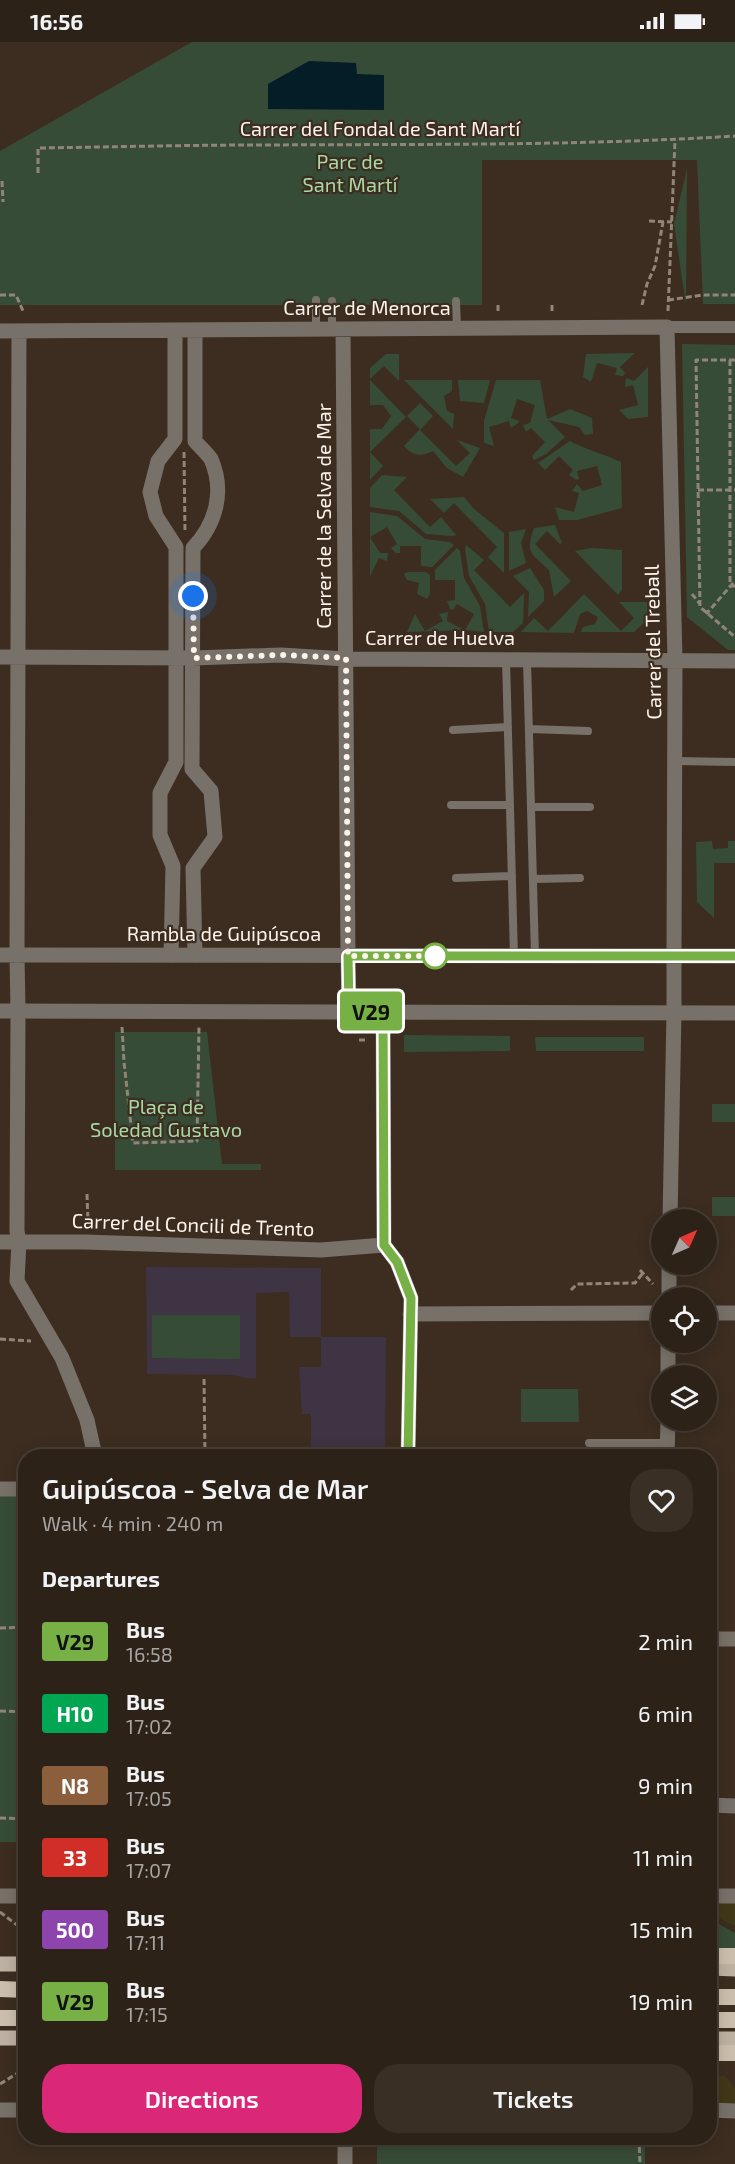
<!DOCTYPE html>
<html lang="en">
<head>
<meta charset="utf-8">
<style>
  :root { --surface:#2d2218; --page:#392f25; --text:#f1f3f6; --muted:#a7a4a2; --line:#483f37; --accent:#db2777 }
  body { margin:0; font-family:"Exo 2",sans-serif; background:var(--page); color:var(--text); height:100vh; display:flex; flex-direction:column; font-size:22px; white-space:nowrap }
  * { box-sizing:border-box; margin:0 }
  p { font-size:20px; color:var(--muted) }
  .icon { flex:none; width:33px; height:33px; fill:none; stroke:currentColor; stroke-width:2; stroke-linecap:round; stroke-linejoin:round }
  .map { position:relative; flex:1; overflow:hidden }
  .details { position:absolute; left:18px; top:1407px; width:699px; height:696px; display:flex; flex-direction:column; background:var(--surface); border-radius:24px; box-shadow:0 3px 15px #0003,0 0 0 2px var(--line) }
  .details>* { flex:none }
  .badge { padding:0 12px; border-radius:4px; font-size:21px; line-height:39px }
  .needle { width:39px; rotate:45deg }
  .buttons { position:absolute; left:651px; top:1167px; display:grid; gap:12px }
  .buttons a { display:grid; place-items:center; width:66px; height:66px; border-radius:50%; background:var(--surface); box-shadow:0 3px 15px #0003,0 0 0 2px var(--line); font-size:30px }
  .you { position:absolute; width:30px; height:30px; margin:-15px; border:4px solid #fff; border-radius:50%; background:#1a73e8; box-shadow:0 0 0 9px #1a73e833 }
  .map>.badge { position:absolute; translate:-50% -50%; box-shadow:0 0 0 3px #fff }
  h2 { padding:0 24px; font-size:22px; line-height:54px }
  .round { display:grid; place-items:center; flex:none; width:63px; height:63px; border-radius:24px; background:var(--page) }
  .overview { display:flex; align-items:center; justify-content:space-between; height:102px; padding:0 24px }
  h1 { font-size:28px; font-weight:600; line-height:45px }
  .primary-button { display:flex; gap:12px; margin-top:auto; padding:12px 24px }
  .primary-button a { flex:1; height:69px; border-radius:24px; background:var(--accent); color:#fff; font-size:24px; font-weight:600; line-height:69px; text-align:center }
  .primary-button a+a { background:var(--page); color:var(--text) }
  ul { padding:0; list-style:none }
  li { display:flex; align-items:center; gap:18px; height:72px; padding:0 24px }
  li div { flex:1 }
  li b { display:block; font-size:22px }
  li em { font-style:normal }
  li .badge { min-width:66px; font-weight:700; text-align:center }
  .status { display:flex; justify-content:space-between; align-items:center; height:42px; padding:0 30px; background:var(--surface); direction:ltr }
  .status svg { height:16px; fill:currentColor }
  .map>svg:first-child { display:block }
  .education { fill:#3e3443 }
  .green { fill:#374c36 }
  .sand { fill:#403817 }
  .water { fill:#051d26 }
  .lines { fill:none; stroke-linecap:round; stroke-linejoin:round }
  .path { stroke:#918479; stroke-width:3; stroke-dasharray:6 3; stroke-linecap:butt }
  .service { stroke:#777169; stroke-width:8 }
  .pedestrian { stroke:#777169; stroke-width:12 }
  .minor { stroke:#777169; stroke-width:15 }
  .tertiary { stroke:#777169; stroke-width:15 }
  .primary { stroke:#bdb1a1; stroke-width:15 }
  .trunk { stroke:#cbbeac; stroke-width:16 }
  .line-casing { stroke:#fff; stroke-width:14 }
  .line { stroke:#77b045; stroke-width:9 }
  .walk { stroke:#fdf3eb; stroke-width:6; stroke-dasharray:0 10.8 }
  .stop-dot { fill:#fff; stroke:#77b045; stroke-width:3 }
  .labels { text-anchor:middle; stroke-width:4.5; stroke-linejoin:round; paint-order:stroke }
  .street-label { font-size:20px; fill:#fdf3eb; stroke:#3c2d20 }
  .park-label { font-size:20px; fill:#a8d9a5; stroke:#3c2d20 }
</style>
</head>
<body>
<div class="status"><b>16:56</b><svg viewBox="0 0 49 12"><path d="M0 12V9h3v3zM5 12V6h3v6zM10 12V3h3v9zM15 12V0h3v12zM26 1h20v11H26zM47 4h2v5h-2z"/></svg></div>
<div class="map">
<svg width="735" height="2122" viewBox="0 0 735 2122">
  <rect width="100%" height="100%" fill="#3c2d20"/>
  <!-- education -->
  <path class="education" d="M 146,1225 L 321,1226 L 321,1295 L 386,1295 L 385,1414 L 311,1414 L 311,1372 L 302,1372 L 299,1325 L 321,1325 L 321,1295 L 290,1295 L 289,1250 L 256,1251 L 256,1336 L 246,1336 L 233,1333 L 147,1332 Z"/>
  <!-- green -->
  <path class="green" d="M 192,0 L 735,0 L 735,262 L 703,262 L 697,118 L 482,118 L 482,263 L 0,263 L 0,109 Z
    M 687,127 L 686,255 L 686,263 L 674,182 Z
    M 682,302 L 735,303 L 735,608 L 728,608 L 687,575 Z
    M 635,311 L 620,325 L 625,331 L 623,334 L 615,333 L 617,326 L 597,321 L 591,340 L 583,335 L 586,312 Z
    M 386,312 L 399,312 L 399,339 L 384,324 L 370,337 L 370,326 Z
    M 648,325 L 648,375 L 628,377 L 619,368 L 638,363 L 633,343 L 625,345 L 626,336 L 634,339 Z
    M 370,338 L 406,375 L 370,410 L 383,424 L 370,438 L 370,387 L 382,387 L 391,374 L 383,363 L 370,363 Z
    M 404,338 L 452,338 L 452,349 L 444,354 L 447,369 L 454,372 L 453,387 Z
    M 458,338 L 490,338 L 484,361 L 460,359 Z
    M 496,338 L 540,338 L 547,377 L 570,367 L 592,376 L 593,392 L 585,393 L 579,385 L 548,378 L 565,395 L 546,412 L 534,418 L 532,414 L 545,400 L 531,386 L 526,390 L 523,383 L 530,381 L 535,363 L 517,357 L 511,376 L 519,379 L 518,381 L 511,386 L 509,379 L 489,385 L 494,404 L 484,401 L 484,379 Z
    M 420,361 L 433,374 L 420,388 L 456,424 L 470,411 L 457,398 L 480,406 L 463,435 L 447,426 L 433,409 C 421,415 413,414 404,404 L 420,387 L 407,374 Z
    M 570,399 C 587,408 604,412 621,420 L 622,466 L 577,478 L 559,478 L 555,465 L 574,470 L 579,451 L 572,449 L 577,442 L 583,449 L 602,443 L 597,424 L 577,429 L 579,437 L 576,438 L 569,433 L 573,428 L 559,414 L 545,428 L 538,421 Z
    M 382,433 L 407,435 L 394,448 L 430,485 L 441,475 L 456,493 L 453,494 L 426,492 L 399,469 L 370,465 L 370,446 Z
    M 464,455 L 474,467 L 504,491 L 504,531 L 488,515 L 497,505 L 454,461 L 444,471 L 430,457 Z
    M 370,470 L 397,474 L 425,497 L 450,500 L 454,503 L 432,525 L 421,524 L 421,504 L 400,504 L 400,511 L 396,511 L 391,506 L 397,502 L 387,485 L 370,495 L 380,511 L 388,511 L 387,519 L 379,516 L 370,534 Z
    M 555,483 L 562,501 L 560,502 L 547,489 L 535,502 L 571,539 L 554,555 L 549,528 C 531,511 525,512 534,486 Z
    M 526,487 L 521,501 L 526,521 L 509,529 L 509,490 Z
    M 466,503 L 484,518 L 474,528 L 510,565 L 524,551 L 523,581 L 513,590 L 489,590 L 485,562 L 469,534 L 465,507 Z
    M 457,506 L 460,509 L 464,536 L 480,564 L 484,590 L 465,588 L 407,590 L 415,572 L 425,589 L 443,579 L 439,572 L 448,570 L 447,579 L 465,588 L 474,572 L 457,562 L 453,568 L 450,567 L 447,559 L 455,558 L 455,538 L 435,538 L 435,528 Z
    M 591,506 L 622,508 L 622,548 L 618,553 L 575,509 Z
    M 530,526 L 544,548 L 544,559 L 528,575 L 529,550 L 513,534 Z
    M 408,530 L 426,530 L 430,533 L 430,552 L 427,557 L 417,552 L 419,541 L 407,538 L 404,532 Z
    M 584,552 L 621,589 L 634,576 L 619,560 L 647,560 L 647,578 L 634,590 L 581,590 L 583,585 L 595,582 L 598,575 L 587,569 L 580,572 L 574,591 L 521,590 L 534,576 L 548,589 Z
    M 712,799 L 713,807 L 728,806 L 728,799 L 735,799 L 735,821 L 714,821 L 714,876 L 697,860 L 696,800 Z
    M 115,990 L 207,990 L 222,1122 L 261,1122 L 261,1128 L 115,1128 Z
    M 404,993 L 510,994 L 510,1009 L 404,1010 Z
    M 535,995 L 644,995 L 644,1009 L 536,1009 Z
    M 712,1062 L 735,1062 L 735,1080 L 712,1080 Z
    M 712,1155 L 735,1155 L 735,1174 L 712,1174 Z
    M 152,1273 L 240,1273 L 240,1317 L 152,1316 Z
    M 521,1347 L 578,1347 L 579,1380 L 521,1380 Z
    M 0,1451 L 25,1451 L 25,1800 L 0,1800 Z
    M 710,1877 L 735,1891 L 735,1909 L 710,1909 Z
    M 377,2096 L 645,2096 L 645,2122 L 377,2122 Z"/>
  <!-- sand -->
  <path class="sand" d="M 710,1861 L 735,1861 L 735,1884 L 710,1872 Z
    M 724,2033 L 735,2046 L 735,2063 L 710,2063 L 710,2040 Z"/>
  <!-- water -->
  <path class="water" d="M 309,19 L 356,21 L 357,32 L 384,33 L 384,68 L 268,67 L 268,42 Z"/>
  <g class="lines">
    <!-- path -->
    <path class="path" d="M 38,131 L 38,106 C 112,105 187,103 261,103 C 419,102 577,104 735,94
      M 2,139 L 3,160
      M 649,179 L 672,180
      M 0,253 L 16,253 L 24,271
      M 668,258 L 703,253 L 735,253
      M 498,263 L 498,270
      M 552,263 L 552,269
      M 642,263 L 647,242 L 655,224 L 663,180
      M 668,269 L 675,98
      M 730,318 L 730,544 L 735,544
      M 735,318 L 696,318 L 700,565 L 735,595
      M 184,410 L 185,490
      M 698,448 L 735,448
      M 692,552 L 700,562
      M 706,569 L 707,571 L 735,539
      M 122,985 L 124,1020 L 133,1101 L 197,1099 L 199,984
      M 359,998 L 365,998
      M 87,1152 L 88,1180
      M 640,1228 L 653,1242
      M 571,1248 L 577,1242 L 635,1241 L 643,1231
      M 0,1297 L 31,1299
      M 204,1337 L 205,1414
      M 0,1586 L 26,1585
      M 0,1669 L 26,1670
      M 20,1670 L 23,1800
      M 0,1776 L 26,1777
      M 0,1870 L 26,1890
      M 0,2042 L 26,2026
      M 639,2096 L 640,2122"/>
    <!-- service -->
    <path class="service" d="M 456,259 L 457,286
      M 316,287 L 316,258
      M 332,287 L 332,259
      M 506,617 L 514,915
      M 527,618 L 535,914
      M 529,687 L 588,689
      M 453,688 L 508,685
      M 674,719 L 735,720
      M 451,763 L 510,763
      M 531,765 L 590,765
      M 456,836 L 512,834
      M 533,837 L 580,836
      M 589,1401 L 667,1401"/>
    <!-- pedestrian -->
    <path class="pedestrian" d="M 667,285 L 735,285"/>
    <!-- minor -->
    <path class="minor" d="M 343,287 L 348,914
      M 0,289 L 667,285 L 675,618 L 674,914
      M 0,615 L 193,616 L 281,613 L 346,617 L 735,619
      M 17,913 L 19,289
      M 171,913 L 173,824 L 160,793 L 160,751 L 176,720 L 176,505 L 156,474 L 150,450 L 158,419 L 175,397 L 175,288
      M 195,913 L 193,826 L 215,795 L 211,749 L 192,727 L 193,506 C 216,482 225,449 211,417 C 207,411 200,405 195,399 L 195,288
      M 18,969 L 17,1189 L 19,1200 L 17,1239 L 62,1316 L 87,1378 L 95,1414
      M 383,969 L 384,1203 L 397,1220 L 411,1256 L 408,1414
      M 670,1178 L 674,970
      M 0,1200 L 85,1200 L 321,1208 L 384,1203
      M 669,1256 L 669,1222
      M 706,1271 L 735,1271
      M 410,1272 L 662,1271
      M 668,1334 L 668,1300
      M 667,1414 L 668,1378
      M 0,1447 L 26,1447
      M 710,1763 L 735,1764
      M 0,1854 L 26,1854
      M 710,1854 L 735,1854
      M 0,2068 L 26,2068
      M 710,2068 L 735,2069"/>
    <!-- tertiary -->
    <path class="tertiary" d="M 0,913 L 735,914
      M 17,913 L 18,969
      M 348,914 L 349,969
      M 0,969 L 735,971
      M 674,970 L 674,914
      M 710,1597 L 735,1597
      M 345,2122 L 345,2096"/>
    <!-- primary -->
    <path class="primary" d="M 0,1922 L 26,1922
      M 710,1926 L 735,1927
      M 0,1996 L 26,1996
      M 710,1997 L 735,1997"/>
    <!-- trunk -->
    <path class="trunk" d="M 710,1914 L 735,1914
      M 0,1947 L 26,1948
      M 710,1955 L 735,1955
      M 0,1976 L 26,1976
      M 710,1978 L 735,1978
      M 710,2011 L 735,2011"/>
  </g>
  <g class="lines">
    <!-- line casing -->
    <g class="line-casing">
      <path id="line" d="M 408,1414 L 411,1256 L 397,1220 L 384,1203 L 383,969 L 349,969 L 348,914 L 735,914"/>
    </g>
    <!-- line -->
    <use href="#line" class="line"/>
    <!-- walk -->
    <path class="walk" d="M 193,554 L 194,616 L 281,613 L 346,616 L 348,914 L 435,914"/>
  </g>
  <!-- markers -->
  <circle class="stop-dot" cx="435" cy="914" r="12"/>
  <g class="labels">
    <!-- street labels -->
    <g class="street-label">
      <text x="380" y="94">Carrer del Fondal de Sant Martí</text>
      <text x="367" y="273">Carrer de Menorca</text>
      <text transform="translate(324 474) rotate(-90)" y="7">Carrer de la Selva de Mar</text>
      <text x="440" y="603">Carrer de Huelva</text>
      <text transform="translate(653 600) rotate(-91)" y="7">Carrer del Treball</text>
      <text x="224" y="899">Rambla de Guipúscoa</text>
      <text transform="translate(193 1183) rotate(2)" y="7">Carrer del Concili de Trento</text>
    </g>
    <!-- park labels -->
    <g class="park-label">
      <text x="350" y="127">Parc de<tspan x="350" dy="23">Sant Martí</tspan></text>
      <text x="166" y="1072">Plaça de<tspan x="166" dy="23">Soledad Gustavo</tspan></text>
    </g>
  </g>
</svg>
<div class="buttons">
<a><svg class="needle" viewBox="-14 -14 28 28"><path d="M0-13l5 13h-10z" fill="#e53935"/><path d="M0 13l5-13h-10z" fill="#a7a4a2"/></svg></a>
<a><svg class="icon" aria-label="locate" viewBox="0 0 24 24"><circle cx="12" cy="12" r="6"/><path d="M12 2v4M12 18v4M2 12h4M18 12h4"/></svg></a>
<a><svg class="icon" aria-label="layers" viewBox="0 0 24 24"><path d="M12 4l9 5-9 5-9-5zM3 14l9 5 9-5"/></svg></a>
</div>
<div class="you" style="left:193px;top:554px"></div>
<b class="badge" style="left:371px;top:969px;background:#77b045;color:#111">V29</b>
<section class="details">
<div class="overview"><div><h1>Guipúscoa - Selva de Mar</h1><p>Walk · 4 min · 240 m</p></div><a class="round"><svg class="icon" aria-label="heart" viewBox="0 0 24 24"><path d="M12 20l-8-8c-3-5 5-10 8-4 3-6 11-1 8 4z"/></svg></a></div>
<h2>Departures</h2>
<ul>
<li><span class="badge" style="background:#77b045;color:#111">V29</span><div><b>Bus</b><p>16:58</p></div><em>2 min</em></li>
<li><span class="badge" style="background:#00a651;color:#fff">H10</span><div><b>Bus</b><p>17:02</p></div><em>6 min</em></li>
<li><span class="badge" style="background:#8b5e3c;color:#fff">N8</span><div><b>Bus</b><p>17:05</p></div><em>9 min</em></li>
<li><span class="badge" style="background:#d02e26;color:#fff">33</span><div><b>Bus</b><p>17:07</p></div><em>11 min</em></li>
<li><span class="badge" style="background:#8e44ad;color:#fff">500</span><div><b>Bus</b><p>17:11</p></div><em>15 min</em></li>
<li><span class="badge" style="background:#77b045;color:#111">V29</span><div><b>Bus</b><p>17:15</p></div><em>19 min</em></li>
</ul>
<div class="primary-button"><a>Directions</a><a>Tickets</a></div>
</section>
</div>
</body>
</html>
